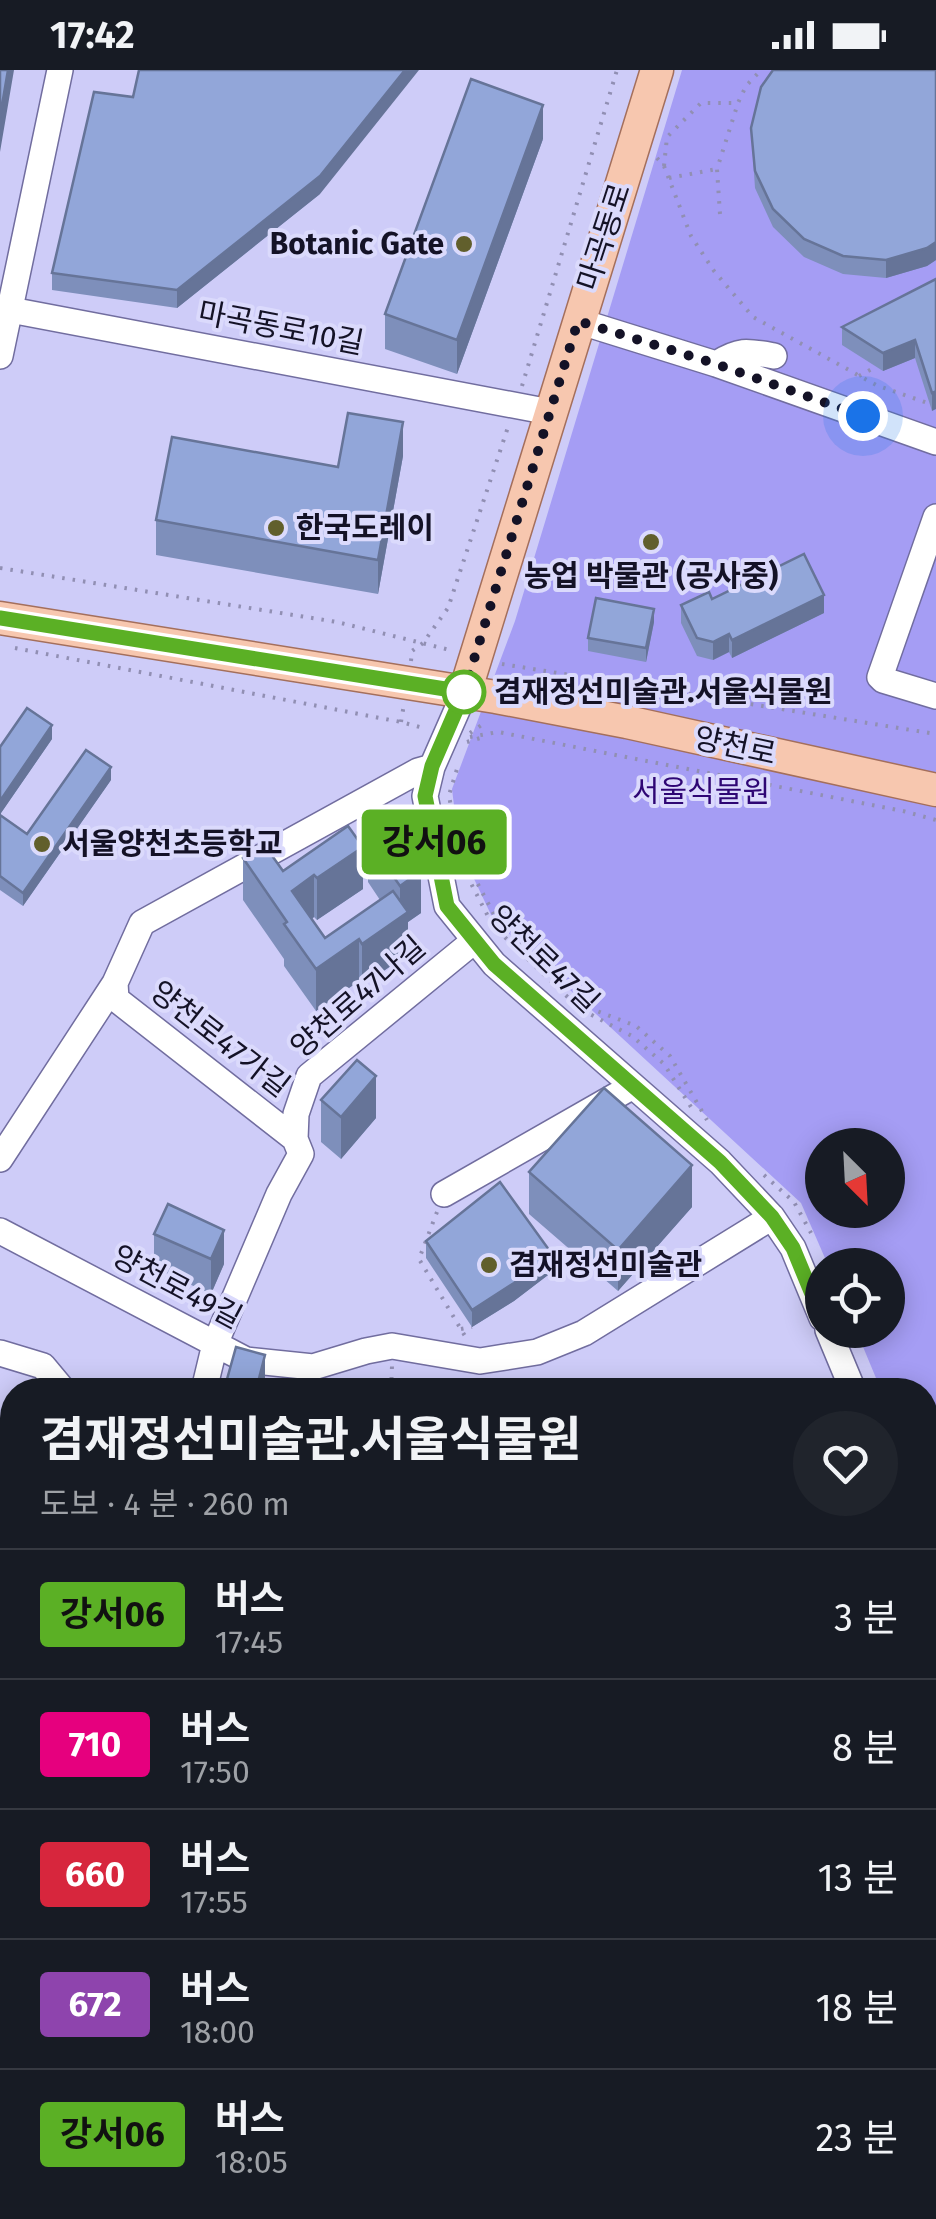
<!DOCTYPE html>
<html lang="ko">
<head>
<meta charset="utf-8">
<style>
  :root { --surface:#171b24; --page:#20242c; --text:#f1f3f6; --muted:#9ea1a6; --line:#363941 }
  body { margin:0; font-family:"Fira Sans","Noto Sans KR",sans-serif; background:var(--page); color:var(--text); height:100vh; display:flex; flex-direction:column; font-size:38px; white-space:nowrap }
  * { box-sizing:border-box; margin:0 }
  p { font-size:32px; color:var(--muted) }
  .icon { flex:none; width:55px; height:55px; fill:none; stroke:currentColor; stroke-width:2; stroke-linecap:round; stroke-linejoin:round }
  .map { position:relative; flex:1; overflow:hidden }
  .sheet { position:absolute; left:0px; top:1308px; width:938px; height:842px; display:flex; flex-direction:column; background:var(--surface); border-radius:40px 40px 0 0; box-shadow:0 5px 25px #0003 }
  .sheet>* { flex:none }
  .badge { padding:0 20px; border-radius:8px; font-size:35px; line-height:65px }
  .needle { width:65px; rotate:156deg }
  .tools { position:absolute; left:805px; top:1058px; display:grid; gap:20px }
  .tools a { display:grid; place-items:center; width:100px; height:100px; border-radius:50%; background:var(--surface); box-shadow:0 5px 25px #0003; font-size:50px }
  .you { position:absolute; width:50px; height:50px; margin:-25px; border:8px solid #fff; border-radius:50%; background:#1a73e8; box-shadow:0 0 0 15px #1a73e833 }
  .map>.badge { position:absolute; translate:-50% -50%; box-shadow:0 0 0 5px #fff }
  .round { display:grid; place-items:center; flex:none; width:105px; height:105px; border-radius:52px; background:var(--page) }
  .headline { display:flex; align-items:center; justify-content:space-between; height:170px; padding:0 40px }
  h1 { font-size:48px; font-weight:700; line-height:75px }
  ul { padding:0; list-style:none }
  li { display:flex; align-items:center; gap:30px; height:130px; padding:0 40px; border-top:2px solid var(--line) }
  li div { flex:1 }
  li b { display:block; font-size:38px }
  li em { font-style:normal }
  li .badge { min-width:110px; font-weight:700; text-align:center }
  .status { display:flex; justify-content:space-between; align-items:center; height:70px; padding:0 50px; background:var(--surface); direction:ltr }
  .status svg { height:28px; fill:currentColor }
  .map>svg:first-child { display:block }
  .green { fill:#a59df4; fill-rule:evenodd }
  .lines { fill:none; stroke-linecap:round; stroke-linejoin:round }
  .minor-casing { stroke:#716d9f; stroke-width:28 }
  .major-casing { stroke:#a46f5c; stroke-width:35 }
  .path { stroke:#918fb3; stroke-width:4; stroke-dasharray:2.5 8; stroke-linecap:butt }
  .minor { stroke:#fff; stroke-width:25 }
  .major { stroke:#f7c7af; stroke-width:32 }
  .wall { fill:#7e8fbb }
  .shaded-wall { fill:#667498 }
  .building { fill:#92a6d9; stroke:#667498; stroke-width:2.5 }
  .line-casing { stroke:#fff; stroke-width:22 }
  .line { stroke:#5bb025; stroke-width:15 }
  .walk { stroke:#141226; stroke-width:10; stroke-dasharray:0 18 }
  .poi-dot { fill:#615f2c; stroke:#dbdafc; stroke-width:4 }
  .stop-dot { fill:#fff; stroke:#5bb025; stroke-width:5 }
  .labels { text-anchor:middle; stroke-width:8; stroke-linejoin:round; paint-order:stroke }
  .street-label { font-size:30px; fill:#141226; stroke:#dbdafc }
  .poi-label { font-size:30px; font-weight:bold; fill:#141226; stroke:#dbdafc; text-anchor:start }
  .stop-label { font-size:30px; font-weight:bold; fill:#141226; stroke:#dbdafc; text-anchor:start }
  .park-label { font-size:30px; fill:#2e0674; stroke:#dbdafc }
</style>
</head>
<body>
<div class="status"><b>17:42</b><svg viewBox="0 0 49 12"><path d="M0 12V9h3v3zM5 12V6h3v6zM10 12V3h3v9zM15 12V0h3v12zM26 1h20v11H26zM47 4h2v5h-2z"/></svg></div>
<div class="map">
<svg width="936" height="2149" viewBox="0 0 936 2149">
  <rect width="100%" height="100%" fill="#ceccf8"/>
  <!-- green -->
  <path class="green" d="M 682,0 L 936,0 L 936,1448 L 925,1422 L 925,1320 L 881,1320 L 856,1260 L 888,1260 L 888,1195 L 828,1195 L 801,1133 L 493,849 L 459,777 L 452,719 L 515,551 ZM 822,1075 L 888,1075 L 888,1140 L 822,1140 Z
    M 12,1472 L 12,2138 L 855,2138 L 858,2149 L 0,2149 L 0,1475 Z"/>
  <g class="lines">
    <!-- minor casing -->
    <g class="minor-casing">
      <path id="minor" d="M 0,238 L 550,342
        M 578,251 L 716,294 L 936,372
        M 0,286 L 60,0
        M 716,294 C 740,279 747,281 774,286
        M 936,447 L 880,607 L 883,610 L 936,626
        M 465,622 L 432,697 L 425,726 L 447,836 L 494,894 L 720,1092 L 772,1147 L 793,1178 L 822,1248
        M 115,913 L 116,929 L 295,1069
        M 0,1089 L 115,913 L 142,853 L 418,701 L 432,697
        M 444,1124 L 633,1016
        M 0,1161 L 246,1290 L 313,1297 L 366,1281 L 392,1276 L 480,1291 L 537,1282 L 584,1263 L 772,1147
        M 828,1260 L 853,1320
        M 0,1283 L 43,1296 L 63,1320
        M 204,1320 L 215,1274 L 279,1124 L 301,1084 L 295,1069 L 296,1044 L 309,1006 L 474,871
        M 925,1491 L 936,1517
        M 925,1576 L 936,1566"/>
    </g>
    <!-- major casing -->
    <g class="major-casing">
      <path id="major" d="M 0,548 L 496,627 L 627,652 L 936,720
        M 465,622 L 657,0"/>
    </g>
    <!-- path -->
    <path class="path" d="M 657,88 L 664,96 L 691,166 L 714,201 L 753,247 L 876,315 L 936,336
      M 664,96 L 667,67 L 701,33 L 738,33
      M 669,108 L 717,99
      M 720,144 L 717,99 L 738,33 L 746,16 L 761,0
      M 859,306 L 877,296
      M 522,316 L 617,0
      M 0,498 L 337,552 L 454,581
      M 15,578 L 401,652 L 427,659
      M 411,591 L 412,581 L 423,573 L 448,538 L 509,354
      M 502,594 L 936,664
      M 401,652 L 404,634
      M 470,663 L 483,654 L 485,650
      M 470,667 L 498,662 L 903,741 L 936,750
      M 467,672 L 487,666
      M 452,743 L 449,725 L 457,699
      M 458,777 L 497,850 L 584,936 L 636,956 L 670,986 L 707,1050
      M 462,796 L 493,856 L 575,934
      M 582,940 L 632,966 L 664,994 L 691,1037
      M 764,1105 L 794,1132 L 811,1163
      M 437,1142 L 419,1189 L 465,1266
      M 461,1259 L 472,1257
      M 391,1320 L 392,1296
      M 925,1428 L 936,1454
      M 925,1440 L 936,1465
      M 12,1712 L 11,1715 L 12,1748
      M 204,2138 L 210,2145 L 258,2138 L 293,2149
      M 517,2138 L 521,2143 L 523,2149
      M 689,2138 L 694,2149"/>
    <!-- minor -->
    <use href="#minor" class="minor"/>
    <!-- major -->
    <use href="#major" class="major"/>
  </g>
  <!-- wall -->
  <path class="wall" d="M 936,0 L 936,190 L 927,196 L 886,208 L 843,204 L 804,187 L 773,157 L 755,118 L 751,58 Z
    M 543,69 L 457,304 L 385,279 L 385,244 Z
    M 320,124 L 177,238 L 52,220 L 52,203 Z
    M 936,209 L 932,341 L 915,288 L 883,301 L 842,275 L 842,257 Z
    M 403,386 L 378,524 L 156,485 L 156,450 L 338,397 Z
    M 712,529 L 824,543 L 732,588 L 729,582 L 713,590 L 697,586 L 681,553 L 681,535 Z
    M 654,552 L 646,592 L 588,581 L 588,568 Z
    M 52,669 L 1,743 L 1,746 L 27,764 L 111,710 L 23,836 L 0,820 L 0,677 Z
    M 348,756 L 363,819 L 317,850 L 314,847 L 312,849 L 325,868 L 380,830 L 368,812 L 368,770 L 421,843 L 408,852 L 408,884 L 362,916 L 359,911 L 316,941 L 284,896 L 284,889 L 243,830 L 243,788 L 283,801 Z
    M 321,1030 L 376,1048 L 341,1089 L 321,1072 Z
    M 529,1102 L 692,1137 L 618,1221 L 529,1144 Z
    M 154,1164 L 224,1194 L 211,1224 L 154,1198 Z
    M 426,1171 L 552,1202 L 514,1231 L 472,1257 L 426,1188 Z
    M 925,1890 L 936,1892 L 936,1965 L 925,1963 Z"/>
  <!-- shaded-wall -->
  <path class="shaded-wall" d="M 8,0 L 14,0 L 0,82 L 0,47 Z
    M 405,0 L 419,0 L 320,124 L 177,238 L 177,220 Z
    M 543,35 L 543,69 L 457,304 L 457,270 Z
    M 936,172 L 936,190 L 927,196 L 886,208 L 886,190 Z
    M 915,270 L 915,288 L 883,301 L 883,283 Z
    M 936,321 L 936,339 L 932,341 L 932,323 Z
    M 403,352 L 403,386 L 378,524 L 378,490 Z
    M 824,525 L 824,543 L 732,588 L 732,570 Z
    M 654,539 L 654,552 L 646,592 L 646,578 Z
    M 729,564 L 729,582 L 713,590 L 713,572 Z
    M 52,655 L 52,669 L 1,743 L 0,755 L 0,731 Z
    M 111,697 L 111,710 L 23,836 L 23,823 Z
    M 363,777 L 363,819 L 317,850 L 317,808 Z
    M 421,801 L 421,843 L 408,852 L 408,884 L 362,916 L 362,874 L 400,848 L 400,816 Z
    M 314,805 L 314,847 L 292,863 L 292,821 Z
    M 359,869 L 359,911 L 316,941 L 316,899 Z
    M 376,1006 L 376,1048 L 341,1089 L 341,1047 Z
    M 692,1095 L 692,1137 L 618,1221 L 618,1180 Z
    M 224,1160 L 224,1194 L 211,1224 L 211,1189 Z
    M 552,1184 L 552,1202 L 514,1231 L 472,1257 L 472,1240 Z
    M 265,1285 L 265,1320 L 256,1320 Z"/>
  <!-- building -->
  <path class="building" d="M 0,0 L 8,0 L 0,47 Z
    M 139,0 L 405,0 L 320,106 L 177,220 L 52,203 L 94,22 L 133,27 Z
    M 773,0 L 936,0 L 936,172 L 927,178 L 886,190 L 843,186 L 804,169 L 773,139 L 755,101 L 751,58 L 761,17 Z
    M 471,9 L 543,35 L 457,270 L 385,244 Z
    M 936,209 L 936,321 L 932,323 L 915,270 L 883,283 L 842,257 Z
    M 348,343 L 403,352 L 378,490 L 156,450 L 172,367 L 338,397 Z
    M 804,484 L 824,525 L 732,570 L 729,564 L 713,572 L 697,568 L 681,535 L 709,522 L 712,529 Z
    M 596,528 L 654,539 L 646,578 L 588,568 Z
    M 27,638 L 52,655 L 0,731 L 0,677 Z
    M 86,680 L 111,697 L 23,823 L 0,806 L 0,745 L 27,764 Z
    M 348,756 L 363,777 L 317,808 L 314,805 L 292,821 L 325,868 L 393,821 L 408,842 L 362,874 L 359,869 L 316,899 L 284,854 L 287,852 L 243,788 L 263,773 L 283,801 Z
    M 389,756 L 421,801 L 400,816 L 368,770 Z
    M 357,990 L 376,1006 L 341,1047 L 321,1030 Z
    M 604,1018 L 692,1095 L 618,1180 L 529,1102 Z
    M 500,1112 L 552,1184 L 514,1213 L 472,1240 L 426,1171 Z
    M 168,1134 L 224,1160 L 211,1189 L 154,1164 Z
    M 236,1277 L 265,1285 L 256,1320 L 224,1320 Z
    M 925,1890 L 936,1892 L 936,1923 L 925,1921 Z"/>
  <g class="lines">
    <!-- line casing -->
    <g class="line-casing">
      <path id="line" d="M 0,548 L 464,622 L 432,696 L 425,726 L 447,836 L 494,894 L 720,1092 L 772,1147 L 793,1178 L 822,1248"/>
    </g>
    <!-- line -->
    <use href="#line" class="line"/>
    <!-- walk -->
    <path class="walk" d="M 464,622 L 578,251 L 716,294 L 863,346"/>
  </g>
  <!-- markers -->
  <g class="poi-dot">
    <circle cx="464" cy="174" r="10"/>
    <circle cx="276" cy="458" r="10"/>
    <circle cx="651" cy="472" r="10"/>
    <circle cx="42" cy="774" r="10"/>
    <circle cx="489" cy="1195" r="10"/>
  </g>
  <circle class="stop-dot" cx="464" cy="622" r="20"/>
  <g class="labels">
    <!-- street labels -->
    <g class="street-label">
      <text transform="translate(604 167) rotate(-72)" y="10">마곡동로</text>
      <text transform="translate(281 258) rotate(11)" y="10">마곡동로10길</text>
      <text transform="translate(735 676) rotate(12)" y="10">양천로</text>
      <text transform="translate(544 889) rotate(44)" y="10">양천로47길</text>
      <text transform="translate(358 927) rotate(-41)" y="10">양천로47나길</text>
      <text transform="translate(220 969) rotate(38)" y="10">양천로47가길</text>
      <text transform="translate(177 1217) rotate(28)" y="10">양천로49길</text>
    </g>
    <!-- poi labels -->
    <g class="poi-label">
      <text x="444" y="184" text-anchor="end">Botanic Gate</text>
      <text x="296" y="468">한국도레이</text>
      <text x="651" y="516" text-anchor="middle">농업 박물관 (공사중)</text>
      <text x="62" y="784">서울양천초등학교</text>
      <text x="509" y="1205">겸재정선미술관</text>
    </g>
    <!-- stop labels -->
    <g class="stop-label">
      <text x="494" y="632">겸재정선미술관.서울식물원</text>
    </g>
    <!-- park labels -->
    <g class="park-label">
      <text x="701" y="732">서울식물원</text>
    </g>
  </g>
</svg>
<div class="tools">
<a><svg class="needle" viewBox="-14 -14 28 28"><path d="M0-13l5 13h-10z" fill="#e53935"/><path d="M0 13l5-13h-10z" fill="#9ea1a6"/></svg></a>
<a><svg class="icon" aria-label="locate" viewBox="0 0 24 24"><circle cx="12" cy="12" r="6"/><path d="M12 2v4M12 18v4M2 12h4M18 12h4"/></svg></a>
</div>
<div class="you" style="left:863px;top:346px"></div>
<b class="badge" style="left:434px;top:772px;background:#5bb025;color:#111">강서06</b>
<section class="sheet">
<div class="headline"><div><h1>겸재정선미술관.서울식물원</h1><p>도보 · 4 분 · 260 m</p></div><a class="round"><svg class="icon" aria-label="heart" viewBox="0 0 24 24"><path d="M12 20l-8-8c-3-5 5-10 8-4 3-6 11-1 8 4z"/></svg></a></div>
<ul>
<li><span class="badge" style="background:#5bb025;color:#111">강서06</span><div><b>버스</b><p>17:45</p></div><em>3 분</em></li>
<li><span class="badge" style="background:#e6007e;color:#fff">710</span><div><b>버스</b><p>17:50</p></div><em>8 분</em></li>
<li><span class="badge" style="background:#d7263d;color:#fff">660</span><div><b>버스</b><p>17:55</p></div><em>13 분</em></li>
<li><span class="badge" style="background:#8e44ad;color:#fff">672</span><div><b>버스</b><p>18:00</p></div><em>18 분</em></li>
<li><span class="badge" style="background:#5bb025;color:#111">강서06</span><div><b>버스</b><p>18:05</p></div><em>23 분</em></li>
</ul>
</section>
</div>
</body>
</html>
